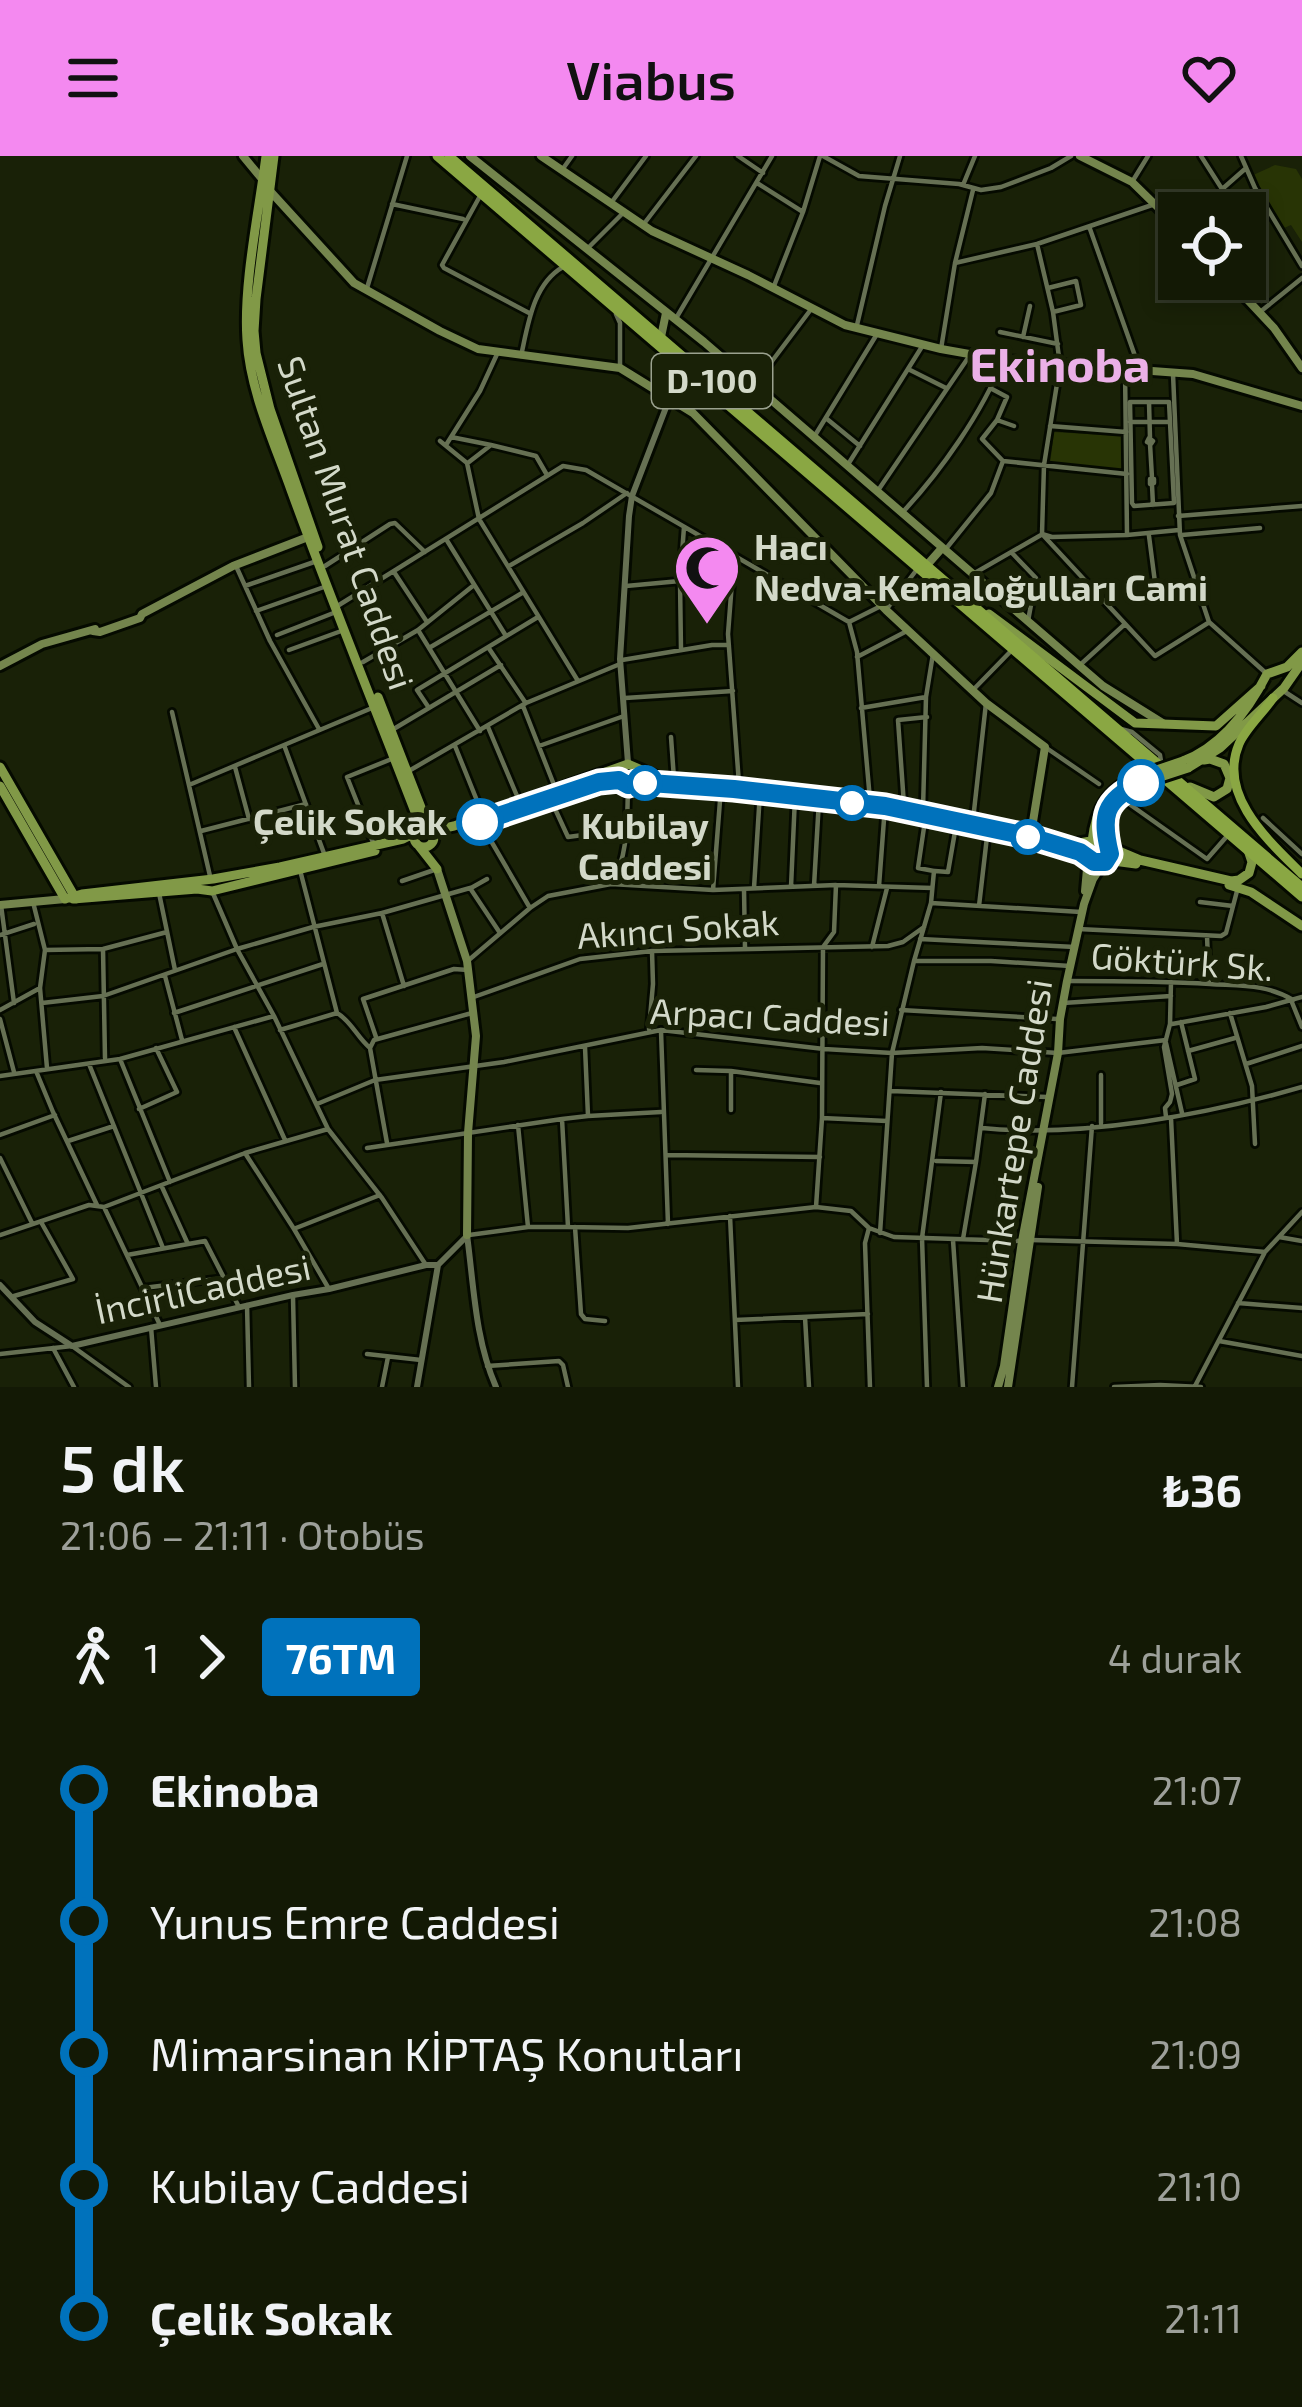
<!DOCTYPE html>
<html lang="tr">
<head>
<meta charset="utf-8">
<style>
  :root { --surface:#131905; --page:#202613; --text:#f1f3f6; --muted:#9da09a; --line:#323827; --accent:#f489f0 }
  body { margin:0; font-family:"Exo 2",sans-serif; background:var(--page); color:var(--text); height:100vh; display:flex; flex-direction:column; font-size:45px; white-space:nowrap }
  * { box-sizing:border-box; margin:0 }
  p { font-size:39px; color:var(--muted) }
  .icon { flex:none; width:66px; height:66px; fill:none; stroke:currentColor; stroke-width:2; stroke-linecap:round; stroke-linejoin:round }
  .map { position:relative; height:1231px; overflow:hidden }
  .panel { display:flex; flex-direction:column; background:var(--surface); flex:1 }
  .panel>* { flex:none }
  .badge { padding:0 24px; border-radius:9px; font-size:42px; line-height:78px }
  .fabs { position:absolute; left:1158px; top:36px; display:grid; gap:24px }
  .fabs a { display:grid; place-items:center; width:108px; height:108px; border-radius:0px; background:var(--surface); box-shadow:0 6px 18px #0003,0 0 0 3px var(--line); font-size:60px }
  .map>.badge { position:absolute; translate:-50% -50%; box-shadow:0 0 0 6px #fff }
  .legs { display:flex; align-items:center; gap:18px; height:132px; padding:0 60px; font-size:39px }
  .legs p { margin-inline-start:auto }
  .headline { display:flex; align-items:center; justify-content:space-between; height:204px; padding:0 60px }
  h1 { font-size:66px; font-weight:600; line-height:90px }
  ul { padding:0 60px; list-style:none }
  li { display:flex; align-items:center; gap:42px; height:132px; font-size:45px }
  li i { display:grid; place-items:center; width:18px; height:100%; margin:0 15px; background:currentColor }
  li i::after { content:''; width:30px; height:30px; margin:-15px; border:9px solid; border-radius:50%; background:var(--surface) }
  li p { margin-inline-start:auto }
  li:first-child i { background:linear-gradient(#0000 50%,currentColor 0) }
  li:last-child i { background:linear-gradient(currentColor 50%,#0000 0) }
  header { display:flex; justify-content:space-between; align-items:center; height:156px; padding:0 60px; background:var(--accent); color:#111; font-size:54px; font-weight:600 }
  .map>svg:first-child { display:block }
  .green { fill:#283405 }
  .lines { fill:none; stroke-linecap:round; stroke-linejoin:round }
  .minor-casing { stroke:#050a00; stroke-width:10 }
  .tertiary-casing { stroke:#050a00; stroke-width:12 }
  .secondary-casing { stroke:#050a00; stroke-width:14 }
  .primary-casing { stroke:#050a00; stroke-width:15 }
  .trunk-casing { stroke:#050a00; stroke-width:15 }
  .minor { stroke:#667053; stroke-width:4.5 }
  .tertiary { stroke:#667053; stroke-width:6 }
  .secondary { stroke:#74854d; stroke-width:8 }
  .primary { stroke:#819947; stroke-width:9 }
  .trunk { stroke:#8aa743; stroke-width:9 }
  .primary-bridge-casing { stroke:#050a00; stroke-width:15; stroke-linecap:butt }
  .primary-bridge { stroke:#819947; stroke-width:9 }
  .line-1-casing { stroke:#fff; stroke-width:27 }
  .line-1 { stroke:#0072bc; stroke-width:18 }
  .stop-1-dot { fill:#fff; stroke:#0072bc; stroke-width:6 }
  .labels { text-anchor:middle; stroke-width:10; stroke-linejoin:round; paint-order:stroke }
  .shield { fill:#192107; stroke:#9ba28f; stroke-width:3 }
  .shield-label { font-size:33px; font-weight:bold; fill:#d3d9c9 }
  .street-label { font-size:36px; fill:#d3d9c9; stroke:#192107 }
  .poi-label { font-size:36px; font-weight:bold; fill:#d3d9c9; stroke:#192107; text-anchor:start }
  .stop-label { font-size:36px; font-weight:bold; fill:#d3d9c9; stroke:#192107; text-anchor:end }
  .district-label { font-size:48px; font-weight:bold; fill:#ebb0e7; stroke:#192107 }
</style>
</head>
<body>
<header><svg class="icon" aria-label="menu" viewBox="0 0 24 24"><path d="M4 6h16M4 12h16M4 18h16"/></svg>Viabus<svg class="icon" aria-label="heart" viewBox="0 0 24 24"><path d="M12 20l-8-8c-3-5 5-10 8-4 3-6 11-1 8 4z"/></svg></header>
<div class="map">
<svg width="1302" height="1231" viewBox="0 0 1302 1231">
  <rect width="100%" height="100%" fill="#192107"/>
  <!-- green -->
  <path class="green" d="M 1275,9 L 1296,13 L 1302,23 L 1302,86 L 1291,69 L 1284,72 L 1251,20 Z
    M 1054,276 L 1123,280 L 1122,313 L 1050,308 Z"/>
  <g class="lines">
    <!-- minor casing -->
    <g class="minor-casing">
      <path id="minor" d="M 738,0 L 763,17
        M 823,0 L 859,20 L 959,28 L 981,34 L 1001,31 L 1051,12 L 1071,0
        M 1201,0 L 1222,33
        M 1241,0 L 1255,32 L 1302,110
        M 562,14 L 572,0
        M 1132,26 L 1148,0
        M 757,27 L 803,56
        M 963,29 L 975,0
        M 480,40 L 442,109 L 444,112 L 531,158
        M 611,47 L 646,0
        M 392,48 L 463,63
        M 1195,57 L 1245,13
        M 643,69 L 696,0
        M 1090,73 L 1140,214
        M 1037,88 L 1053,156 L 1060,209 L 1044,309 L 1042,378
        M 589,91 L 623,57
        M 955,107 L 1037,88 L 1155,48
        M 774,130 L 803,56 L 820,0
        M 367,132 L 407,0
        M 1048,132 L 1076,125 L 1081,149 L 1053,156
        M 1260,156 L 1302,122
        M 616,158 L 620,167 L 620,212
        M 675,164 L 772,0
        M 857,169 L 885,50 L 900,0
        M 1000,176 L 1058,188
        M 1023,181 L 1030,150
        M 941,193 L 955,107 L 973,34
        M 521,200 C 528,169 533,128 563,111
        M 908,213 L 946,232
        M 1125,213 L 1127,379
        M 1173,218 L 1180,379 L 1209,466 L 1267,518
        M 754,229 L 812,152
        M 992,233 L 1007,241 L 997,264
        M 666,238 L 680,211
        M 1130,246 L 1132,347 L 1134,350 L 1174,347 L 1169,246
        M 1131,246 L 1168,246
        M 1149,246 L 1150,282
        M 827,263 L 860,290
        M 1130,266 L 1170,266
        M 1050,270 L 1126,276
        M 451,281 L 491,289
        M 814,281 L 877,178
        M 1149,282 L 1153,285 L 1151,288 L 1147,286 Z
        M 440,285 L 467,307 L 479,363 L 578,525
        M 1150,288 L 1152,322
        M 446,289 L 480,235 L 498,196
        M 1003,305 L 1127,318
        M 1003,305 L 982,283 L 997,264 L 1014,270
        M 469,306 L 491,289 L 536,300 L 547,319
        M 847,310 L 923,189
        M 1150,323 L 1154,323 L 1154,327 L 1150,328 Z
        M 1152,329 L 1153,349
        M 879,333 L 970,199
        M 902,357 C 941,315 982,257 1003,204
        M 1178,360 L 1302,350
        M 1042,378 L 1155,500 L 1208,467
        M 1042,378 L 1052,381 L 1127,379 L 1179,374
        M 1182,379 L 1260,372
        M 1149,380 L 1156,434
        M 446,383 L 506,480
        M 945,394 L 991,337 L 1003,305
        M 1012,397 L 1036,422 L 1028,465
        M 734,400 L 728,478 L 739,628
        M 236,410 L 270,485 L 319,573
        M 325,410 L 390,368 L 395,367 L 425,396
        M 509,410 L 583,367 L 627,337
        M 394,416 L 427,466
        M 973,418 L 1041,379
        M 245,430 L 317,405
        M 626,430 L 680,425
        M 339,449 L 563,310 L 586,314 L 849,466
        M 886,454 L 918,412
        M 256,455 L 324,431
        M 849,466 L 857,496 L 870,644
        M 849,466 L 881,450
        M 418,474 L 480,575
        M 277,479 L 336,456
        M 488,491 L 525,546
        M 429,492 L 522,437
        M 289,494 L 344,474
        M 681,494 L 680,425 L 684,371
        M 857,501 L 905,476
        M 622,504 L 712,489 L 729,489
        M 363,506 L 418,474 L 474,429
        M 1080,509 L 1125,468
        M 1282,534 L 1302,547
        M 972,535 L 1010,496
        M 625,542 L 733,535
        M 523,550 L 556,634
        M 429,552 L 417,534 L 538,461
        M 861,552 L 926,541
        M 172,556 L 210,720
        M 488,571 L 520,647
        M 1121,573 L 1132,576 L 1160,599 L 1161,605
        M 392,574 L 501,509
        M 671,581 L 674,623
        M 284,589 L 325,700
        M 455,590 L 482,657
        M 539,590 L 624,560
        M 1045,591 L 1099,628
        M 235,611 L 249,663
        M 407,616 L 526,547 L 620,508
        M 189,629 L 372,552
        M 550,642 L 568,681 L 627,673
        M 1125,645 L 1207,703 L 1228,679
        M 904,649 L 898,564 L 927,561
        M 923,653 L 926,541 L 933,498
        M 1263,662 L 1302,698
        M 973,664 L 986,547
        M 480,666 L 530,752
        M 201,675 L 306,648
        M 374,689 L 347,621 L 394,602
        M 300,714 L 337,857 C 351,865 357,881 370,892
        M 935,715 L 948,716 L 957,664
        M 402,725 L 437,713
        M 611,728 C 629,701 627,661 628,629
        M 814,730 L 819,644
        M 879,730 L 885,650
        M 791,731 L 795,641
        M 471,732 L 487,723
        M 754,732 L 760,636
        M 744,733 L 745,793
        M 713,734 L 721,632
        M 212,735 L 237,793 L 274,860 L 328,973 L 382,1042 L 426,1109
        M 159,737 L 175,814
        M 33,746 L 45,794 L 40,832 L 47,912
        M 1200,746 L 1233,750
        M 931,747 L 1081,756
        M 1,749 L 14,847
        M 979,750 L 988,672
        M 382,757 L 404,830
        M 1078,773 L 1221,780 L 1226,777 L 1237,735
        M 0,779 L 34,768
        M 1207,780 L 1209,828
        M 920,783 L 1075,791
        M 872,791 L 887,732
        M 103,793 L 105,902
        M 45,794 L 103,793 L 167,776
        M 470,803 L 530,752 L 548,740 L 611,728 L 713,734 L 836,729 L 932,732
        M 914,805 L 991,805 L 1070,810
        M 165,820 L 182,884
        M 1067,825 C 1115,825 1163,825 1210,828 C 1240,830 1267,828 1293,844
        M 471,842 L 580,803 L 652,795 L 888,790 L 903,786 L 924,771
        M 1291,844 L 1302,871
        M 42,847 L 103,840 L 237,793 L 313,771 L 382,757 L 470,732 L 500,777
        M 1063,847 L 1171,840
        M 0,854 L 40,832
        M 901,854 L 1057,863
        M 174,857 L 323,808
        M 1230,857 L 1252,930 L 1255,988
        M 0,863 L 14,916
        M 1172,868 L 1266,851 L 1302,841
        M 234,871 L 285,984
        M 649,873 L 653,828 L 652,795
        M 280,874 L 337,857
        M 661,875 L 668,1068
        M 376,881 L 363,843 L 454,813 L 468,814
        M 1166,887 L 1182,957
        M 1188,895 L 1235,882
        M 120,903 L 170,1026
        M 89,908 L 163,1092
        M 1246,908 L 1302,890
        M 696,914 L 731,915 L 731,954
        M 36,915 L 53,956 L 97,1049
        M 731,915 L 820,927
        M 0,920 L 120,903 L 274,860
        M 1177,929 L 1195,923 L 1181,866
        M 891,935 L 1047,941
        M 317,948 L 375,924 L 504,906 L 661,874 L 824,893 L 892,897 L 982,892 L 1058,897 L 1166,884
        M 139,953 L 177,936 L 156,892
        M 588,960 L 661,956
        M 1166,961 L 1165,952 L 1170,946 L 1172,938 L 1164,891 L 1170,868 L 1171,826
        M 822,962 L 887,965
        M 1171,962 L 1177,1088
        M 562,963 L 588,960 L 585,891
        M 1101,967 L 1101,919
        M 982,972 C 1082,982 1205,959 1302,931
        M 0,979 L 55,959
        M 68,985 L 114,970
        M 387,987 L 370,892 L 374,884 L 472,857
        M 367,992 L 562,963 L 568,1071 L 528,1071
        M 245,997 L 294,1073 L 329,1133
        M 666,999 L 820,1001
        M 0,1002 L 32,1067
        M 936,1005 L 976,1006 L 985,938
        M 162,1031 L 187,1086
        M 104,1051 L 160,1169
        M 816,1051 L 822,962 L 823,791 L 834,776 L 836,729
        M 730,1060 L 738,1231
        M 568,1071 L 628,1072 L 816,1051 L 851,1055 L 869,1072 L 894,1081 L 1020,1085
        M 575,1071 L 581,1158 L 585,1163 L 605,1165
        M 296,1072 L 380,1039
        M 869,1072 L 865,1087 L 870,1231
        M 880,1077 L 892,897 L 914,805 L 931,747 L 934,715 L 918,712 L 926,658
        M 0,1079 L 89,1049 L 104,1051 L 245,997 L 328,973
        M 469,1079 L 528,1071 L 518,969
        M 1279,1081 L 1302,1085
        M 963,1083 L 976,1006
        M 953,1084 L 963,1231
        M 1031,1084 L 1177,1088 L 1265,1096
        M 127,1099 L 205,1085 L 239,1151
        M 143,1132 L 225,1122
        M 14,1140 L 73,1123 L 41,1066
        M 293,1141 L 295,1231
        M 1238,1147 L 1302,1152
        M 247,1149 L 249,1231
        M 805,1161 L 809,1231
        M 735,1164 L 868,1158
        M 151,1171 L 156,1231
        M 1219,1185 L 1302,1200
        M 53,1192 L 74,1231
        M 0,1198 L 72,1190 L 129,1231
        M 367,1198 L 421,1204
        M 487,1210 L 559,1205 L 563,1209 L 568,1231
        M 1195,1230 L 1265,1096 L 1302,1056
        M 382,1231 L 388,1201
        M 927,1231 L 922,1082 L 941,936
        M 1072,1231 L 1092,970
        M 1114,1231 L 1160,1229 L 1201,1231"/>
    </g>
    <!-- tertiary casing -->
    <g class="tertiary-casing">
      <path id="tertiary" d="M 628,607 L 620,503 L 629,360 L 632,340 L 670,241
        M 467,1079 C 474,1131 475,1183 496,1231
        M 438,1109 L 465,1082
        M 0,1129 L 35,1166 L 72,1190 L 293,1139 L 329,1133 L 426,1109 L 438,1109
        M 417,1231 L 438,1109"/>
    </g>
    <!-- secondary casing -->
    <g class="secondary-casing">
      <path id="secondary" d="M 243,0 L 262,23
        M 470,0 L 704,186 L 1103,530 L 1164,568
        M 541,0 L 652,75 L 748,119 L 845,169 L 941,193 L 1003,204 L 1193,218 L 1302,250
        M 1080,0 L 1132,26 L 1179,72
        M 270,35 L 354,127 L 440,175 L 478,193 L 620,212 L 693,257 L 886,454 L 986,547 L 1045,591 L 1031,678
        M 1228,123 L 1274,172 L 1302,212
        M 661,181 L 666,157
        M 927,409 L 942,392
        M 93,475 L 100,476 L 140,462 L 142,458 L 233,410 L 308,381
        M 0,510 L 42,488 L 95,473
        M 437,713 L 467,805 L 476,880 L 468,977 L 467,1079
        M 1085,735 L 1088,702
        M 0,749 L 65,743
        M 998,1231 L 1004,1210 L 1022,1085 L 1058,897 L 1060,863 L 1067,825 L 1084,748 L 1093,723 L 1104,706
        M 1008,1231 L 1038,1031"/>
    </g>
    <!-- primary casing -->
    <g class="primary-casing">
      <path id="primary" d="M 266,0 C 259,55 243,129 247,184 C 250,235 274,286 291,334 C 331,444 375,552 417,661 L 419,673
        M 274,0 L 256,143 L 254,175 L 256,197 L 270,253 L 318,391
        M 989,458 L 1135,567 L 1216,570 L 1261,530
        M 378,541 L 429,672
        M 1183,605 C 1222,590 1248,555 1267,518 L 1287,511 L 1302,496
        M 0,611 L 76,743
        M 1188,612 L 1220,592 L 1284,532 L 1302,506
        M 597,626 L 619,624 L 628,629 L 636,626 L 667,628
        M 1142,627 C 1114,639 1095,661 1109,691 L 1140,704 L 1231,725 L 1239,724 L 1249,717 L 1252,706 L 1248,694
        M 0,630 L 65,743
        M 1190,631 L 1214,641 L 1227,633 L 1230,622 L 1224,608 L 1210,603 L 1204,604
        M414 681a10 10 0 1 1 20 0a10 10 0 1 1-20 0Z
        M 431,675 L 454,670 L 628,608 L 662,623 L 739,628 L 890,648 L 1074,688 L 1096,684 L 1106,686
        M 1092,685 C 1096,652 1107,633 1139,620
        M 419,690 L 437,713
        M 1068,692 L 1087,700
        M 1106,704 L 1136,708
        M 1229,729 L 1251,736 L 1302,770
        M 65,743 L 82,738 L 213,723 L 280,711 L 403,683 L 415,677
        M 73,743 L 197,733 L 212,735 L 375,695"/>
    </g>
    <!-- trunk casing -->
    <g class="trunk-casing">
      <path id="trunk" d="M 437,0 L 1302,741
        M 449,0 L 1302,731
        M 1273,542 C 1263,557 1246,572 1239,588 C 1217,640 1270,686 1302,718"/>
    </g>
    <!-- minor -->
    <use href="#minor" class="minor"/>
    <!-- tertiary -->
    <use href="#tertiary" class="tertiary"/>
    <!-- secondary -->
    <use href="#secondary" class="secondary"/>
    <!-- primary -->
    <use href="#primary" class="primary"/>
    <!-- trunk -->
    <use href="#trunk" class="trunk"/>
    <!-- primary-bridge casing -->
    <g class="primary-bridge-casing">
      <path id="primary-bridge" d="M 1139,620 L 1183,605
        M 1142,627 L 1188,612"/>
    </g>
    <!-- primary-bridge -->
    <use href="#primary-bridge" class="primary-bridge"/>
  </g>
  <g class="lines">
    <!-- line-1 casing -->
    <g class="line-1-casing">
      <path id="line-1" d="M 480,666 L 599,626 L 619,624 L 628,629 L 636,626 L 734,633 L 885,650 L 1031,681 L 1080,696 L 1094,706 L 1105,706 L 1110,698 C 1101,661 1103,644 1141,627"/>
    </g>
    <!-- line-1 -->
    <use href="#line-1" class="line-1"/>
  </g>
  <!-- icons -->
  <defs>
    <g id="mosque-pin" transform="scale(3.45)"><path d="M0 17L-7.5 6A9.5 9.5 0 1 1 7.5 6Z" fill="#f489f0" stroke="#192107"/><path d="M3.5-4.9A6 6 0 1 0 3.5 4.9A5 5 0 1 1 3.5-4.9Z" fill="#111"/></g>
  </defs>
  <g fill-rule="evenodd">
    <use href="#mosque-pin" x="707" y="412"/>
  </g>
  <!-- markers -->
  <g class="stop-1-dot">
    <circle cx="645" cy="627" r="15"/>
    <circle cx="1141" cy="627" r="21"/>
    <circle cx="852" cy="647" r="15"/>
    <circle cx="480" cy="666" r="21"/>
    <circle cx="1028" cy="681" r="15"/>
  </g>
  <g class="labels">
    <!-- shield labels -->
    <rect class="shield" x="652" y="198" width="120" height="54" rx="9"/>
    <g class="shield-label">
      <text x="712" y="237">D-100</text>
    </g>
    <!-- street labels -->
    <g class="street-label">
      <text transform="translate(346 367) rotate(71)" y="13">Sultan Murat Caddesi</text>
      <text transform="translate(678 773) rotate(-4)" y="13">Akıncı Sokak</text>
      <text transform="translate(1182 806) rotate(4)" y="13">Göktürk Sk.</text>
      <text transform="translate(770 861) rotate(3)" y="13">Arpacı Caddesi</text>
      <text transform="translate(1014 985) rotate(-81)" y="13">Hünkartepe Caddesi</text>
      <text transform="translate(203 1133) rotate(-12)" y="13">İncirliCaddesi</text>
    </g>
    <!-- poi labels -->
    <g class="poi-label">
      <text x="754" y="404">Hacı<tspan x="754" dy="41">Nedva-Kemaloğulları Cami</tspan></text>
    </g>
    <!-- stop labels -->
    <g class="stop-label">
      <text x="447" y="679">Çelik Sokak</text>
      <text x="645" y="683" text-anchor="middle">Kubilay<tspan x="645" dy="41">Caddesi</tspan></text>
    </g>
    <!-- district labels -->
    <g class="district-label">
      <text x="1060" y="226">Ekinoba</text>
    </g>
  </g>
</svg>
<div class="fabs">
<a><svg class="icon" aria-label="locate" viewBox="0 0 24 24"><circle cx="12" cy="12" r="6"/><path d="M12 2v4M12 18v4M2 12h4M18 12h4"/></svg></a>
</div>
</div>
<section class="panel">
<div class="headline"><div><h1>5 dk</h1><p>21:06 – 21:11 · Otobüs</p></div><b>₺36</b></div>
<div class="legs"><svg class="icon" aria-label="walk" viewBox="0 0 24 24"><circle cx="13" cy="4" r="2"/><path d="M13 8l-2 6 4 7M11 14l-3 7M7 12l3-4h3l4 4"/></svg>1<svg class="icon" aria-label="forward" viewBox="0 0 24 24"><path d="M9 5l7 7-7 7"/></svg><b class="badge" style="background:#0072bc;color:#fff">76TM</b><p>4 durak</p></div>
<ul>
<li><i style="color:#0072bc"></i><b>Ekinoba</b><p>21:07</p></li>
<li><i style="color:#0072bc"></i><span>Yunus Emre Caddesi</span><p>21:08</p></li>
<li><i style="color:#0072bc"></i><span>Mimarsinan KİPTAŞ Konutları</span><p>21:09</p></li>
<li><i style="color:#0072bc"></i><span>Kubilay Caddesi</span><p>21:10</p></li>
<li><i style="color:#0072bc"></i><b>Çelik Sokak</b><p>21:11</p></li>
</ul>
</section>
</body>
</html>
